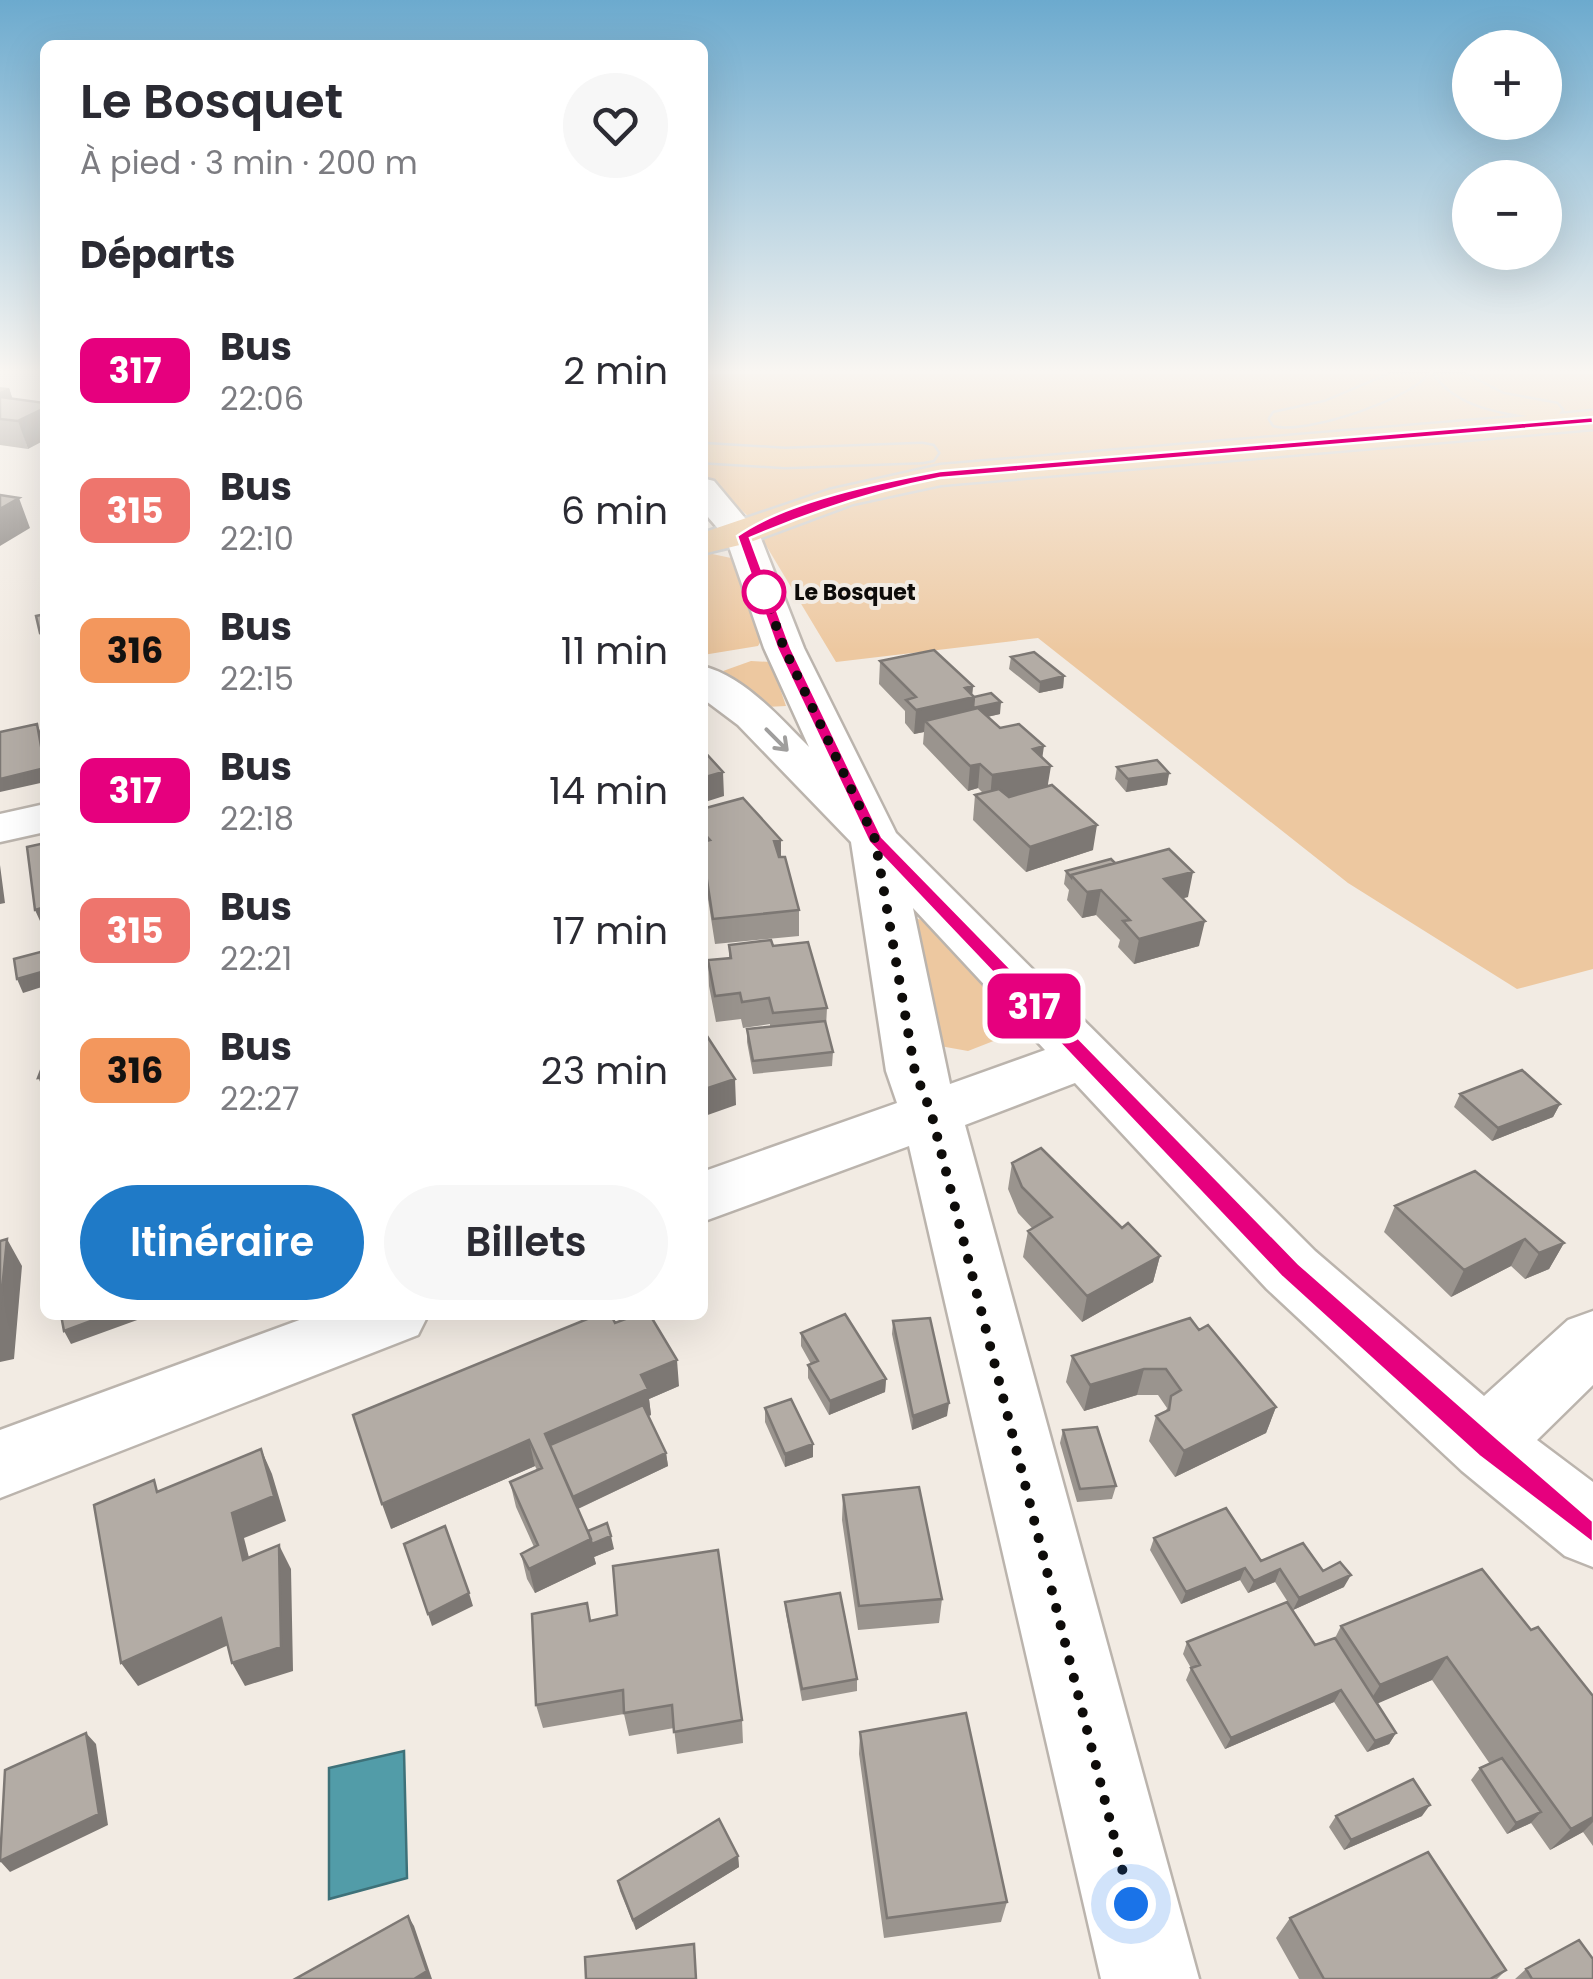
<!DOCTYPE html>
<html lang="fr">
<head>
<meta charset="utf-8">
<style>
  :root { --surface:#fff; --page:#f7f7f7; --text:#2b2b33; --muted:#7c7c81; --accent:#1f7ac7 }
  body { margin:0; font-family:Poppins,sans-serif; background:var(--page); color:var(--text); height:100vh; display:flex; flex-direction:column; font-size:38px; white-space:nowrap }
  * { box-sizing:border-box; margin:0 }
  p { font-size:32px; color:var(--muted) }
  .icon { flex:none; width:55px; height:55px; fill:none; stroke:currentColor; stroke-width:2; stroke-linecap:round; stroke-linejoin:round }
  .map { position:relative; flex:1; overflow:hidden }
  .details { position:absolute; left:40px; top:40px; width:668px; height:1280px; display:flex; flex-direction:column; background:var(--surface); border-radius:15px; box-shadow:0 10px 40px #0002 }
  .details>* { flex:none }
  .badge { padding:0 20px; border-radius:15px; font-size:35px; line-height:65px }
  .tools { position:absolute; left:1452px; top:30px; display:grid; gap:20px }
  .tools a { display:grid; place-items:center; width:110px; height:110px; border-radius:50%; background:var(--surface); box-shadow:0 10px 40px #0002; font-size:50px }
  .you { position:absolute; width:50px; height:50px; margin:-25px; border:8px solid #fff; border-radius:50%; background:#1a73e8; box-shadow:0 0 0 15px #1a73e833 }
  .map>.badge { position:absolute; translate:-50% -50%; box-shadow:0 0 0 5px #fff }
  h2 { padding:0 40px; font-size:38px; line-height:90px }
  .round { display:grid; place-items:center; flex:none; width:105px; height:105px; border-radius:52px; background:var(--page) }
  .headline { display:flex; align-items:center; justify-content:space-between; height:170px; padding:0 40px }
  h1 { font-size:48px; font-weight:600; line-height:75px }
  .primary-button { display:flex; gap:20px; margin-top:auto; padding:20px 40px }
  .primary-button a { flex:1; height:115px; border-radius:60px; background:var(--accent); color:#fff; font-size:40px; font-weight:600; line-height:115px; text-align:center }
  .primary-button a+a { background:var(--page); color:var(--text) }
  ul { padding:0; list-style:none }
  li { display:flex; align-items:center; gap:30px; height:140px; padding:0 40px }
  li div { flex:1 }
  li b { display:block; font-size:38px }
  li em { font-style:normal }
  li .badge { min-width:110px; font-weight:700; text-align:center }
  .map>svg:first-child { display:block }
  .green { fill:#edc8a0 }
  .water { fill:#529ca8; stroke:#3e7179; stroke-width:2.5 }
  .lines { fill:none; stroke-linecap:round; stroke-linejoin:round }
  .minor-casing { stroke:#bbb4ad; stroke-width:5 }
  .major-casing { stroke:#cacac9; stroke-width:5 }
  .minor { fill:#fff; fill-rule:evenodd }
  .major { fill:#eecba1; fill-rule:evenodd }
  .wall { fill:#9a948e }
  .shaded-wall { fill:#7d7874 }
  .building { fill:#b3aca5; stroke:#7d7874; stroke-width:2.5 }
  .oneway { stroke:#9f9e9d }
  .line { fill:#e6007e; stroke:#fff; stroke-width:2.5 }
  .walk { stroke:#0e0c0a; stroke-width:10; stroke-dasharray:0 18 }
  .stop-dot { fill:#fff; stroke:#e6007e; stroke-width:5 }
  .labels { text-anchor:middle; stroke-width:8; stroke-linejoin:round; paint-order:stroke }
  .far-stop-label { font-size:22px; font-weight:bold; fill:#0e0c0a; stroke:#f2ebe3; text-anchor:start }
</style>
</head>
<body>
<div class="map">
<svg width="1593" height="1979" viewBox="0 0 1593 1979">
  <rect width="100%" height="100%" fill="#f2ebe3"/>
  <!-- green -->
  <path class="green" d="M 702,374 L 1593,374 L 1593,969 L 1517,989 L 1348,883 L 1038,638 L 836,662 L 749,517 L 703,474 L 703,462 L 715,462 L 703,440 Z
    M 703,552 L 731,558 L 762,639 L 758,646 L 703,655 Z
    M 751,661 L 771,662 L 786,706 L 766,707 L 723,671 Z
    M 919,919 L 929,924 L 1014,1018 L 1017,1023 L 1014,1033 L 968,1051 L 940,1046 L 913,921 Z"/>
  <!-- water -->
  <path class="water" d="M 404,1751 L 407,1878 L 329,1899 L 329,1768 Z"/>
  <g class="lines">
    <!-- minor casing -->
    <g class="minor-casing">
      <path id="minor" d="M 702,478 L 714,481 L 760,536 L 804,648 L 896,833 L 1315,1251 L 1484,1396 L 1568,1320 L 1593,1311 L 1593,1385 L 1537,1440 L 1593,1482 L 1593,1567 L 1565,1556 L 1462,1471 L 1267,1289 L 1075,1083 L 965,1125 L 1199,1979 L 1101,1979 L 909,1146 L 702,1222 L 702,1172 L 897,1103 L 886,1071 L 851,842 L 738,725 L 702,698 L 702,666 C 744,676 780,718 809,747 L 764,648 L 726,538 L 702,510 ZM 913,908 L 1045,1050 L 950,1084 Z
        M 45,804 L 45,832 L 0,842 L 0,814 Z
        M 313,1315 L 428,1315 L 418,1335 L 0,1498 L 0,1430 Z"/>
    </g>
    <!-- major casing -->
    <g class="major-casing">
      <path id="major" d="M 1391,374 L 1427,374 C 1407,399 1306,433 1274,425 L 1270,419 L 1274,413 L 1325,402 Z
        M 1435,374 L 1464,374 L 1503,394 L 1557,404 L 1562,410 L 1559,414 L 1593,411 L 1593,429 L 941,485 L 853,504 L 748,543 L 702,554 L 702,533 L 829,490 L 941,465 L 1528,416 C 1494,411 1456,404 1435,374 Z
        M 702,444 L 785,449 L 922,444 L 933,446 L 938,453 L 933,460 L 922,462 L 785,467 L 702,462 Z"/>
    </g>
    <!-- minor -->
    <use href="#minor" class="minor"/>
    <!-- major -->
    <use href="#major" class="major"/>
  </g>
  <!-- wall -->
  <path class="wall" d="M 0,387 L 9,388 L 28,449 L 0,445 Z
    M 1011,657 L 1064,676 L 1063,688 L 1039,693 L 1009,669 Z
    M 880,661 L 973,686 L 972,694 L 1000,714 L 987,717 L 1000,728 L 1042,758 L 1048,786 L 1093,850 L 1026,872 L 973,820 L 975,795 L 983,793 L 978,788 L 968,791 L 923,744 L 924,732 L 914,734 L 905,723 L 905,711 L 879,684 Z
    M 1117,767 L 1169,773 L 1167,785 L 1126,792 L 1115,779 Z
    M 702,809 L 781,857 L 799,910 L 799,936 L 715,944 L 706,886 L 702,887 Z
    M 1115,863 L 1188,897 L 1183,898 L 1199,946 L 1134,964 L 1118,947 L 1120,940 L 1096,915 L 1082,918 L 1067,900 L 1069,890 L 1064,884 L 1066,871 Z
    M 729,945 L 773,946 L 827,1008 L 826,1027 L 833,1052 L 832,1066 L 753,1074 L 747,1042 L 747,1029 L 770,1027 L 770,1024 L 743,1028 L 741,1019 L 716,1022 L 709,986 L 708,960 L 729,958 Z
    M 45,1060 L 45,1091 L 38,1078 Z
    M 1460,1094 L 1560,1104 L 1553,1117 L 1492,1141 L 1454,1107 Z
    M 1012,1163 L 1122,1228 L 1160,1256 L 1153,1282 L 1082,1322 L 1023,1257 L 1028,1231 L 1032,1228 L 1018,1213 L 1008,1189 Z
    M 1395,1206 L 1564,1243 L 1549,1269 L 1525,1279 L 1511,1266 L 1451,1297 L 1384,1232 Z
    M 893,1321 L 947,1416 L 912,1430 L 892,1334 Z
    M 615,1323 L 679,1386 L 649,1399 L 651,1415 L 648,1416 L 666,1453 L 668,1466 L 578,1509 L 588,1531 L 614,1549 L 594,1557 L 596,1564 L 535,1593 L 527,1579 L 521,1554 L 534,1547 L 516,1507 L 510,1482 L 537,1470 L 535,1466 L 391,1529 Z
    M 1199,1330 L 1276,1407 L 1266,1433 L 1175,1477 L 1149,1441 L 1156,1416 L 1166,1411 L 1167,1408 L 1158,1395 L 1137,1395 L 1084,1411 L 1066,1382 L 1072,1356 Z
    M 801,1333 L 886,1379 L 885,1392 L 829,1415 L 808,1378 L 808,1365 L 811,1364 L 801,1346 Z
    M 765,1408 L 813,1457 L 785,1467 L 765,1422 Z
    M 1063,1430 L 1116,1486 L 1112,1499 L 1077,1502 L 1060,1443 Z
    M 843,1495 L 942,1599 L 939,1623 L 858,1630 L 842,1520 Z
    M 1154,1538 L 1261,1561 L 1323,1571 L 1344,1587 L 1293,1610 L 1275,1582 L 1248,1593 L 1240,1580 L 1181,1604 L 1150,1550 Z
    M 785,1602 L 857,1679 L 857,1691 L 802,1701 L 786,1614 Z
    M 590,1621 L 742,1720 L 743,1743 L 677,1754 L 674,1728 L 629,1736 L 624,1714 L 543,1728 L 536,1705 Z
    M 1341,1626 L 1531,1630 L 1593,1696 L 1593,1846 L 1583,1832 L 1550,1850 L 1531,1823 L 1507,1834 L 1471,1780 L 1480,1768 L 1490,1764 L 1432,1680 L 1377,1703 L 1396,1733 L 1389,1744 L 1367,1752 L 1334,1702 L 1225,1749 L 1186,1680 L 1191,1668 L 1183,1654 L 1187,1642 L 1315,1645 L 1335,1638 Z
    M 860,1732 L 1007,1902 L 1001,1922 L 884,1938 L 859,1754 Z
    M 1336,1816 L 1422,1816 L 1344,1850 L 1329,1827 Z
    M 738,1856 L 739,1867 L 636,1930 L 620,1891 L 618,1881 Z
    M 1290,1918 L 1506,1970 L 1497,1979 L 1299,1979 L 1276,1938 Z
    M 1526,1969 L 1593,1979 L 1515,1979 Z"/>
  <!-- shaded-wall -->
  <path class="shaded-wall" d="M 9,388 L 18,415 L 0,419 L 0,392 Z
    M 45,408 L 45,440 L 28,449 L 18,421 Z
    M 19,498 L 30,528 L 0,546 L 0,509 Z
    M 45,632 L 45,645 L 44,645 L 40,633 Z
    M 1064,676 L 1063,688 L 1039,693 L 1040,682 Z
    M 973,686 L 972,697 L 1001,702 L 1000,714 L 934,729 L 925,721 L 924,732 L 914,734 L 916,710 L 965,688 Z
    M 37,724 L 42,736 L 45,752 L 45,764 Z
    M 1044,746 L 1041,767 L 1051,766 L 1047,790 L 990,800 L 992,775 L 1033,749 Z
    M 980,764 L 978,788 L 968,791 L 970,766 Z
    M 45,768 L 45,782 L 0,792 L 0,779 Z
    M 723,772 L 724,796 L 702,803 L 702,778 Z
    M 1169,773 L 1167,785 L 1126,792 L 1128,779 Z
    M 1097,825 L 1093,850 L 1026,872 L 1030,847 Z
    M 781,840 L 781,865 L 774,841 Z
    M 704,861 L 706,886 L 702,887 L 702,862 Z
    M 0,865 L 5,903 L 0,904 Z
    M 1193,872 L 1188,897 L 1158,904 L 1164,879 Z
    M 1101,890 L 1096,915 L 1082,918 L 1087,892 Z
    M 45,907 L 45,932 L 35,910 Z
    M 1205,921 L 1199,946 L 1134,964 L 1139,939 Z
    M 45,971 L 45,986 L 23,993 L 17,979 Z
    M 735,1079 L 736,1105 L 702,1117 L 702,1090 Z
    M 1560,1104 L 1553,1117 L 1492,1141 L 1498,1128 Z
    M 7,1239 L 22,1266 L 14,1359 L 0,1362 L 0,1310 Z
    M 1525,1239 L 1511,1266 L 1451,1297 L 1464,1270 Z
    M 1564,1243 L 1549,1269 L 1525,1279 L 1539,1253 Z
    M 1160,1256 L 1153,1282 L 1082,1322 L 1087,1296 Z
    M 107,1315 L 151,1315 L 71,1344 L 64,1331 Z
    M 677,1360 L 679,1386 L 649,1399 L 651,1415 L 553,1458 L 545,1434 L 641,1375 Z
    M 1144,1369 L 1137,1395 L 1084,1411 L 1090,1385 Z
    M 886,1379 L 885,1392 L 829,1415 L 830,1401 Z
    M 949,1403 L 947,1416 L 912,1430 L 913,1416 Z
    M 1276,1407 L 1266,1433 L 1175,1477 L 1184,1451 Z
    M 529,1440 L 535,1466 L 391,1529 L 382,1504 Z
    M 813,1444 L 813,1457 L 785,1467 L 785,1454 Z
    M 261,1449 L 272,1474 L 286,1521 L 244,1538 L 256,1585 L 243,1560 L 232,1513 Z
    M 666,1453 L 668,1466 L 573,1511 L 571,1498 Z
    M 611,1536 L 614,1549 L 594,1557 L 596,1564 L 535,1593 L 529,1569 L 591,1539 Z
    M 279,1545 L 291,1569 L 293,1671 L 245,1686 L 232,1663 Z
    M 1245,1568 L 1240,1580 L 1181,1604 L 1186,1592 Z
    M 1280,1569 L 1275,1582 L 1248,1593 L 1254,1581 Z
    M 1351,1575 L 1344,1587 L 1293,1610 L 1299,1598 Z
    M 469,1593 L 473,1606 L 432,1626 L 428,1614 Z
    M 221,1618 L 235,1642 L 138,1686 L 121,1663 Z
    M 1447,1657 L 1432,1680 L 1365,1709 L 1380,1685 Z
    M 1341,1690 L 1334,1702 L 1225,1749 L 1231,1738 Z
    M 86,1733 L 96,1744 L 108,1825 L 10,1872 L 0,1861 Z
    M 1396,1733 L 1389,1744 L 1367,1752 L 1375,1741 Z
    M 1430,1805 L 1422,1816 L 1344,1850 L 1351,1840 Z
    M 1541,1812 L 1531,1823 L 1507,1834 L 1516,1823 Z
    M 1593,1817 L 1593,1822 L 1583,1832 L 1550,1850 L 1571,1829 Z
    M 738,1856 L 739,1867 L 636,1930 L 633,1920 Z
    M 408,1916 L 414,1926 L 432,1979 L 414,1979 Z"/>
  <!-- building -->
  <path class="building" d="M 0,397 L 45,403 L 45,408 L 18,421 L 0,419 Z
    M 0,495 L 19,498 L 0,509 Z
    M 45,614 L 45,632 L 40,633 L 36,616 Z
    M 934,650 L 973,686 L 965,688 L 974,697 L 916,710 L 906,700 L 916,697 L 880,661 Z
    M 1034,652 L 1064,676 L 1040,682 L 1011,657 Z
    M 991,693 L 1001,702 L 973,708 L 974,697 Z
    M 978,708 L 1000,728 L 1019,724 L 1044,746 L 1033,749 L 1051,766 L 992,775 L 980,764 L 970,766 L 925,721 Z
    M 37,724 L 45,768 L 0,779 L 0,732 Z
    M 702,749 L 723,772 L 702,778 Z
    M 1157,760 L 1169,773 L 1128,779 L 1117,767 Z
    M 1052,785 L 1097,825 L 1030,847 L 975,795 L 999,789 L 1009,797 Z
    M 743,798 L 781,840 L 774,841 L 779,857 L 785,857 L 799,910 L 713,919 L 704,861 L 702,862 L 702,842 L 710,840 L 702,831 L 702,809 Z
    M 45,843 L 45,907 L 35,910 L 27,847 Z
    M 1169,849 L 1193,872 L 1164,879 L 1205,921 L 1139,939 L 1123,921 L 1130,920 L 1101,890 L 1087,892 L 1071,875 Z
    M 1111,859 L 1115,863 L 1071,875 L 1071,877 L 1066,871 Z
    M 771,940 L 773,946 L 808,942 L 827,1008 L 773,1013 L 769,998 L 742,1002 L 740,993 L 715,996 L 708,960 L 731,958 L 729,945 Z
    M 44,951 L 45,971 L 17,979 L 14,959 Z
    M 825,1021 L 833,1052 L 753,1061 L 747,1029 Z
    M 705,1033 L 735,1079 L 702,1090 L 702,1034 Z
    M 45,1060 L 45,1077 L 38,1078 Z
    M 1522,1070 L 1560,1104 L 1498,1128 L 1460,1094 Z
    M 1041,1148 L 1122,1228 L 1128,1223 L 1160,1256 L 1087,1296 L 1028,1231 L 1052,1217 L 1022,1187 L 1012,1163 Z
    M 1475,1171 L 1564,1243 L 1539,1253 L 1525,1239 L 1464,1270 L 1395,1206 Z
    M 7,1239 L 0,1310 L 0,1241 Z
    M 845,1314 L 886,1379 L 830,1401 L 808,1365 L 818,1361 L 801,1333 Z
    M 61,1315 L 107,1315 L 64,1331 Z
    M 597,1315 L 611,1315 L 615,1323 L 636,1315 L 650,1315 L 677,1360 L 641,1375 L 648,1389 L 545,1434 L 591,1539 L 529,1569 L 521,1554 L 538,1545 L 510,1482 L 542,1468 L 529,1440 L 382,1504 L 353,1415 Z
    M 930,1318 L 949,1403 L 913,1416 L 893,1321 Z
    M 1190,1318 L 1199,1330 L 1208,1325 L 1276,1407 L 1184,1451 L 1156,1416 L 1169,1410 L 1171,1396 L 1181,1390 L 1166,1369 L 1144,1369 L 1090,1385 L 1072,1356 Z
    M 791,1399 L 813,1444 L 785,1454 L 765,1408 Z
    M 643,1405 L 666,1453 L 573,1497 L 550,1445 Z
    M 1097,1427 L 1116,1486 L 1080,1489 L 1063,1430 Z
    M 261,1449 L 274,1496 L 232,1513 L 243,1560 L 279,1545 L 281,1647 L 232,1663 L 221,1618 L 121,1663 L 94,1505 L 154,1480 L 157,1492 Z
    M 919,1487 L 942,1599 L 859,1606 L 843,1495 Z
    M 1226,1508 L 1261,1561 L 1303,1543 L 1323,1571 L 1340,1562 L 1351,1575 L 1299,1598 L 1280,1569 L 1254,1581 L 1245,1568 L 1186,1592 L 1154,1538 Z
    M 607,1523 L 611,1536 L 592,1544 L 588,1531 Z
    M 445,1526 L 469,1593 L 428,1614 L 404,1544 Z
    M 718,1550 L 742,1720 L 674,1732 L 672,1705 L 624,1713 L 623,1690 L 536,1705 L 532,1614 L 587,1603 L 590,1621 L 617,1615 L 613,1566 Z
    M 1482,1569 L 1531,1630 L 1538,1627 L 1593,1696 L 1593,1817 L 1571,1829 L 1447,1657 L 1380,1685 L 1341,1626 Z
    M 840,1593 L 857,1679 L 802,1689 L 785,1602 Z
    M 1287,1602 L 1315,1645 L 1335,1638 L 1396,1733 L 1375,1741 L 1341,1690 L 1231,1738 L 1191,1668 L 1200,1665 L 1187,1642 Z
    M 966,1713 L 1007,1902 L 887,1918 L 860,1732 Z
    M 86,1733 L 99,1814 L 0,1861 L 5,1770 Z
    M 1502,1758 L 1541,1812 L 1516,1823 L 1480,1768 Z
    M 1413,1779 L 1430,1805 L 1351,1840 L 1336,1816 Z
    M 719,1819 L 738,1856 L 633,1920 L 618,1881 Z
    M 1428,1852 L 1506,1970 L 1490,1979 L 1324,1979 L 1290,1918 Z
    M 408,1916 L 427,1971 L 414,1979 L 295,1979 Z
    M 1579,1940 L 1593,1959 L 1593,1979 L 1532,1979 L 1526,1969 Z
    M 694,1944 L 696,1979 L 586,1979 L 585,1957 Z"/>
  <!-- one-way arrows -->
  <defs><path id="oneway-shaft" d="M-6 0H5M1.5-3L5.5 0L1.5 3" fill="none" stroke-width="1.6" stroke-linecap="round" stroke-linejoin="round" transform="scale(2.5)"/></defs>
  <use class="oneway" href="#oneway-shaft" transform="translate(777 740) rotate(45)"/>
  <!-- sky -->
  <linearGradient id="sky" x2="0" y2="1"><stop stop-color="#6caace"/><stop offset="0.57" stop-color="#f9f6f2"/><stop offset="1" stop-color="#f9f6f2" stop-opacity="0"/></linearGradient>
  <rect width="1593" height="651" fill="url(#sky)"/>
  <!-- line -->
  <path class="line" d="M 1593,417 L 1593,423 L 940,478 C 873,491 813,511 750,538 L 791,648 L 882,837 L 1299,1264 L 1498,1439 L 1593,1521 L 1593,1543 L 1479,1456 L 1282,1277 L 869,842 L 777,648 L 737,536 C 786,501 881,482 940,471 Z"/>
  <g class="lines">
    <!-- walk -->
    <path class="walk" d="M 764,592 L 784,648 L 875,839 L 915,1072 L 931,1112 L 1131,1904"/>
  </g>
  <!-- markers -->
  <circle class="stop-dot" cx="764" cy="592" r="20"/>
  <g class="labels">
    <!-- far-stop labels -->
    <g class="far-stop-label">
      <text x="794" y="600">Le Bosquet</text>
    </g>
  </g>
</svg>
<div class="tools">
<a>+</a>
<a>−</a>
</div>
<div class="you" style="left:1131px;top:1904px"></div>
<b class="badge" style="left:1034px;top:1006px;background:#e6007e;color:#fff">317</b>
<section class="details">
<div class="headline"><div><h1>Le Bosquet</h1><p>À pied · 3 min · 200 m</p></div><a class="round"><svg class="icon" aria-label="heart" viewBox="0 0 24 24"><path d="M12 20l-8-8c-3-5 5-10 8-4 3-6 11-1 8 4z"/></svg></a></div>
<h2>Départs</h2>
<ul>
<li><span class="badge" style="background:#e6007e;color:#fff">317</span><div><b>Bus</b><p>22:06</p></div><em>2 min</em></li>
<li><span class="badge" style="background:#ee756d;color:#fff">315</span><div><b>Bus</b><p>22:10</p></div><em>6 min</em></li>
<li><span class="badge" style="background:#f3975d;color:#111">316</span><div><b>Bus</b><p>22:15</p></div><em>11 min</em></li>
<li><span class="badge" style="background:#e6007e;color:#fff">317</span><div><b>Bus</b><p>22:18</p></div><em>14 min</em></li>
<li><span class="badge" style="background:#ee756d;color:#fff">315</span><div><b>Bus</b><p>22:21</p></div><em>17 min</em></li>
<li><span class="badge" style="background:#f3975d;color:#111">316</span><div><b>Bus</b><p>22:27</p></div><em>23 min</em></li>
</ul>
<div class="primary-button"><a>Itinéraire</a><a>Billets</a></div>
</section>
</div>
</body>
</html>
